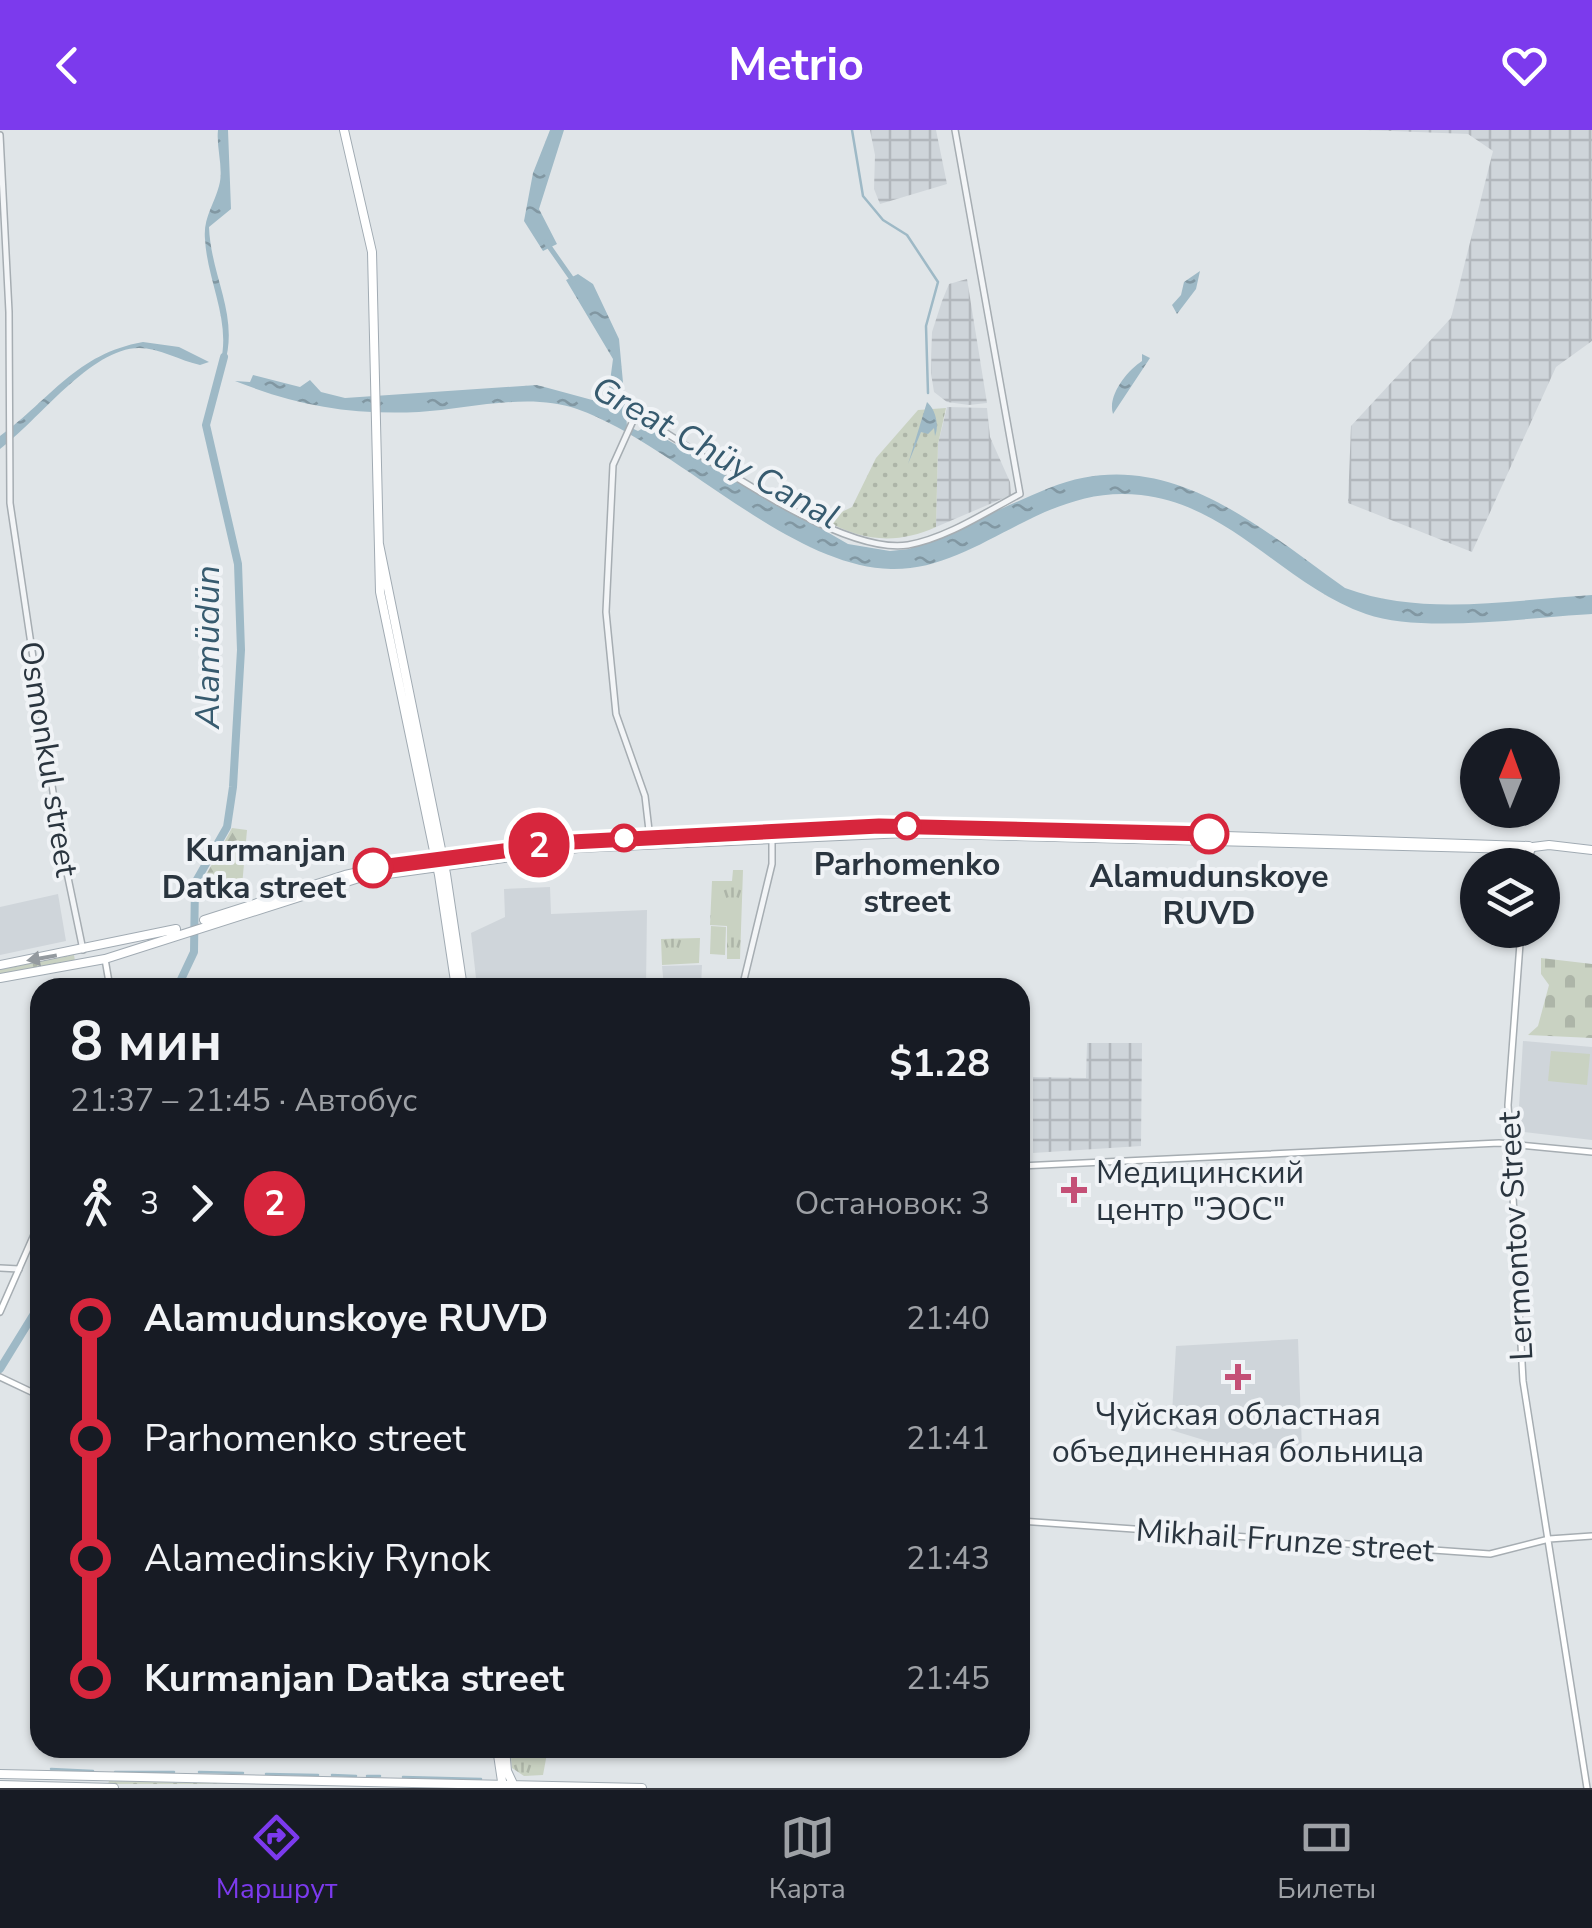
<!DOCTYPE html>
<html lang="ru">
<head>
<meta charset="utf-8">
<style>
  :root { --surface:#171b24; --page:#242831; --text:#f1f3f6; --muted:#9ea1a6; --line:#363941; --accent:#7c3aed }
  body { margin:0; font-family:"Nunito Sans",sans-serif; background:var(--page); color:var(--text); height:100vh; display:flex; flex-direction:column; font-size:38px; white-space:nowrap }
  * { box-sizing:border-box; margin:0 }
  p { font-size:32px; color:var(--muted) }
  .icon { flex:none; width:55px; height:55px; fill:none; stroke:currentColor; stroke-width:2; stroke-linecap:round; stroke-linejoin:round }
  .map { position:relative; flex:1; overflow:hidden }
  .side { position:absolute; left:30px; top:848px; width:1000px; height:780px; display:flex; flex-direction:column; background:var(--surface); border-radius:30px; box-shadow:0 2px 8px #0004 }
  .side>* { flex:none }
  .badge { padding:0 20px; border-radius:32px; font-size:35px; line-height:65px }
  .needle { width:65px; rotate:1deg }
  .buttons { position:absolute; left:1460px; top:598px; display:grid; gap:20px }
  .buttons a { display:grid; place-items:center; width:100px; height:100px; border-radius:50%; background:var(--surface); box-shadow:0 2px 8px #0004; font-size:50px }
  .map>.badge { position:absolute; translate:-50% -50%; box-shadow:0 0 0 5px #fff }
  .legs { display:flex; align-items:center; gap:15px; height:110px; padding:0 40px; font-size:32px }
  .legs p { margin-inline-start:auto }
  .headline { display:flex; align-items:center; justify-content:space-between; height:170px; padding:0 40px }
  h1 { font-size:55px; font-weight:700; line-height:75px }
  ul { padding:0 40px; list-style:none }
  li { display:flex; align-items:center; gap:35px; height:120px; font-size:38px }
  li i { display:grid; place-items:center; width:15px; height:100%; margin:0 12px; background:currentColor }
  li i::after { content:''; width:25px; height:25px; margin:-12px; border:8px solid; border-radius:50%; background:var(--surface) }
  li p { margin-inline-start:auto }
  li:first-child i { background:linear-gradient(#0000 50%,currentColor 0) }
  li:last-child i { background:linear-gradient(currentColor 50%,#0000 0) }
  header { display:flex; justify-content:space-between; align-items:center; height:130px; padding:0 40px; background:var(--accent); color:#fff; font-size:45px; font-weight:700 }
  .dock { display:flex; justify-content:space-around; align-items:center; height:140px; border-top:2px solid var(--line); background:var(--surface); font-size:28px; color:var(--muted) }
  .dock a { display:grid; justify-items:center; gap:5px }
  .dock .current { color:var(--accent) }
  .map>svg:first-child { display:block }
  .built { fill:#cfd5da }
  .industrial { fill:url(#industrial-grid) }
  .grass { fill:url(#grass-dots) }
  .forest { fill:url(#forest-firs) }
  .cemetery { fill:url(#cemetery-stones) }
  .park { fill:url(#park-tufts) }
  .pitch { fill:#c9d2c2 }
  .water { fill:url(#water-ripples) }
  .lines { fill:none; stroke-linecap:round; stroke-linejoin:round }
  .stream { stroke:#9eb9c6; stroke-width:2.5 }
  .canal { stroke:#9eb9c6; stroke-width:5 }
  .river { stroke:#9eb9c6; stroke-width:8 }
  .tertiary-casing { stroke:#a6adb2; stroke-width:8 }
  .secondary-casing { stroke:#a6adb2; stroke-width:8 }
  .primary-casing { stroke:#a1abb3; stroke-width:10 }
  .tertiary { stroke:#f3f5f7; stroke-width:5 }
  .secondary { stroke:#fff; stroke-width:5 }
  .primary { stroke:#fff; stroke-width:8 }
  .oneway { fill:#949a9f }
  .line-1-casing { stroke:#fff; stroke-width:22 }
  .line-1 { stroke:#d7263d; stroke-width:15 }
  .stop-1-dot { fill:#fff; stroke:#d7263d; stroke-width:5 }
  .poi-dot { fill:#c44f76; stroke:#f0f3f6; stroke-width:4 }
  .labels { text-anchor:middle; stroke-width:8; stroke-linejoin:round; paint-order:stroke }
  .street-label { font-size:32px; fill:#2a353f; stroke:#f0f3f6 }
  .stop-label { font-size:32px; font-weight:bold; fill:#2a353f; stroke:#f0f3f6 }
  .poi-label { font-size:32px; fill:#2a353f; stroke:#f0f3f6; text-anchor:start }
  .water-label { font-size:35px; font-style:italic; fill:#375b6f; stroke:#f0f3f6 }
</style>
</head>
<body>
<header><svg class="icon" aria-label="back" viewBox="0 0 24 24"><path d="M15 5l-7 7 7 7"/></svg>Metrio<svg class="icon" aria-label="heart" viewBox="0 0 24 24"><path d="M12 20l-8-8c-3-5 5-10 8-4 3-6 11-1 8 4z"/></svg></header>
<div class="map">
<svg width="1592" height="1658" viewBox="0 0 1592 1658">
  <defs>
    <pattern id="industrial-grid" width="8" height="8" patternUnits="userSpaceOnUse" patternTransform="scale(2.5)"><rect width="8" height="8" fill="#cfd5da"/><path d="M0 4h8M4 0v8" fill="none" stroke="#b2b7bc"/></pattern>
    <pattern id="grass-dots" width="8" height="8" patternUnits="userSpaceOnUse" patternTransform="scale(2.5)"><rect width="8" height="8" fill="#c9d2c2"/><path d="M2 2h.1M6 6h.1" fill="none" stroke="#adb5a8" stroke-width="1.8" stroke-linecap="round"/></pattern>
    <pattern id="forest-firs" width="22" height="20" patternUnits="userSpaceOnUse" patternTransform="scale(2.5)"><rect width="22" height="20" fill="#c9d2c2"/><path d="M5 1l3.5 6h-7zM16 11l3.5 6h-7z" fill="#adb5a8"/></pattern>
    <pattern id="cemetery-stones" width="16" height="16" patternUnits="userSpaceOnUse" patternTransform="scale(2.5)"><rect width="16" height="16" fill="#c9d2c2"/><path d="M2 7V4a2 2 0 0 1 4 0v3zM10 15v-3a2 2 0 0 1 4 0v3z" fill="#adb5a8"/></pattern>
    <pattern id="park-tufts" width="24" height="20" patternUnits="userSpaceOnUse" patternTransform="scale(2.5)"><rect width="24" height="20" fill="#c9d2c2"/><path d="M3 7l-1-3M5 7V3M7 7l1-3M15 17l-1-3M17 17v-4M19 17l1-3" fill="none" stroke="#adb5a8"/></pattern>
    <pattern id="water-ripples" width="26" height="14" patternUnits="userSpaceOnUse" patternTransform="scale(2.5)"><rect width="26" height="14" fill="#9eb9c6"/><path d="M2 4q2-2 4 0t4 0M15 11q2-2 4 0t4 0" fill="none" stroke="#8197a2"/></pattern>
  </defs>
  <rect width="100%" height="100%" fill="#e0e5e8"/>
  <!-- built -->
  <path class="built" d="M 550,757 L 551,784 L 647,780 L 646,857 L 477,857 L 471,803 L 505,787 L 504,759 Z
    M 58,764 L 66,811 L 0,825 L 0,777 Z
    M 702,835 L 701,857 L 664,857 L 662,836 Z
    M 1523,911 L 1592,917 L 1592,1010 L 1524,1002 L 1518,993 Z
    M 1298,1209 L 1302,1320 L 1220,1315 L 1171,1300 L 1176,1216 Z"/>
  <!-- industrial -->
  <path class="industrial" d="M 870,0 L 936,0 L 947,54 L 880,74 L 874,59 L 875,25 Z
    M 1365,0 L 1592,0 L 1592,211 L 1556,237 L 1472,422 L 1348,373 L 1351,296 L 1451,188 L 1493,21 L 1468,4 Z
    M 967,149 L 987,273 L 969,275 L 947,272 L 934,262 L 931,243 L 932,202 L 942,171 L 949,154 Z
    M 947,277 L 987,278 L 990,307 L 1010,352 L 1011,365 L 936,397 L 938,314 Z
    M 1087,913 L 1142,913 L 1141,1016 L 1033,1023 L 1033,947 L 1086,948 Z"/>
  <!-- grass -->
  <path class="grass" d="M 946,278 L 938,314 L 936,397 C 897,415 861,411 825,390 L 852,377 L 876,328 L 918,280 Z
    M 74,825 L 75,831 L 0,844 L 0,838 Z
    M 109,1651 L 245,1654 L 108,1654 Z"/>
  <!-- forest -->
  <path class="forest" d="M 232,698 L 247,700 L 242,756 L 232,762 L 203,762 L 206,745 Z"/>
  <!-- cemetery -->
  <path class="cemetery" d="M 1541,828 L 1592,834 L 1592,908 L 1528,905 L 1538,896 L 1549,855 L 1541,844 Z"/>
  <!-- park -->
  <path class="park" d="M 733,740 L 743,740 L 740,829 L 727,829 L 727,796 L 710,795 L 712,751 L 732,751 Z
    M 700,808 L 699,833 L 662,835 L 661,809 Z
    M 510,1618 L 548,1618 L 543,1645 L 524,1646 L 512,1638 Z"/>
  <!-- pitch -->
  <path class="pitch" d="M 711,796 L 726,797 L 725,825 L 710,824 Z
    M 1551,921 L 1590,924 L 1587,955 L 1548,951 Z"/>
  <!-- water -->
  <path class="water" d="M 218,0 L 228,0 L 231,79 L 209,97 C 211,148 240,186 224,236 L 220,234 C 232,192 207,151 205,109 C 203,88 214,75 219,56 C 224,39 216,18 218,0 Z
    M 550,0 L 564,0 L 539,79 L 557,114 L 543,121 L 524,91 L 533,43 Z
    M 1200,141 L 1196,159 L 1177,184 L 1172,175 L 1181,165 L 1184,152 Z
    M 578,144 L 593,154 L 619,209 L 627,296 L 638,301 L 645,297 L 848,414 L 890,421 L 909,419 C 957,401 1002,377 1049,358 C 1165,311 1257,396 1345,458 C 1423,487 1510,470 1592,465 L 1592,484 C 1530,487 1423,504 1366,484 C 1285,456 1231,375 1141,365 C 1042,353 978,441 891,439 C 786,436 676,314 577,279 C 528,262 470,279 419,282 C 352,285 298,276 235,251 L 250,252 L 253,245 L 300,257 L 310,250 L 321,262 L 345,268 L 537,255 L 607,274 L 613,229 L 566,150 Z
    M 143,212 L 179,217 L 209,232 L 200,235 C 181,231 159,218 139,218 C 91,218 38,291 0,319 L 0,306 C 52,268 76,224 143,212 Z
    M 1142,224 L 1150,228 L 1113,284 C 1107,265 1128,240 1142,231 Z
    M 927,272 C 934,278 940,293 935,306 L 934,298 L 928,304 L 921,302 L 908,334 Z"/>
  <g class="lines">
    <!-- stream -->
    <path class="stream" d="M 852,0 L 863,66 L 883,90 L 907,105 L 938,152 L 926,196 L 928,263
      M 51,1639 L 93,1641
      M 115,1642 L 174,1642
      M 199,1642 L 243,1643
      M 266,1644 L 318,1645
      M 332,1645 L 356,1646
      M 367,1646 L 380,1646
      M 403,1647 L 481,1649"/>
    <!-- canal -->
    <path class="canal" d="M 546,112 L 574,152"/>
    <!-- river -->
    <path class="river" d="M 177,858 L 194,822 L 195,753 L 227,697 L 233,657 L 241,520 L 238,434 L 206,295 L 224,227
      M 0,1239 L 40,1174"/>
    <!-- tertiary casing -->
    <g class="tertiary-casing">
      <path id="tertiary" d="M 0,5 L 9,182 L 10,373 L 60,709 L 83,820
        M 650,709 L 645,666 L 616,584 L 606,482 L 613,335 L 636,284 C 698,321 839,426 908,415 C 947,408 986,382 1020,364 L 955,0
        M 742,858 L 772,734 L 772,709
        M 0,1138 L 19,1139"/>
    </g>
    <!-- secondary casing -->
    <g class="secondary-casing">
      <path id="secondary" d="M 1526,735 L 1533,717
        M 1521,800 L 1508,975 L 1523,1251 L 1587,1658
        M 105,829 L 110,858
        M 1020,1036 L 1499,1013 L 1592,1022
        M 0,1182 L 40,1091
        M 0,1247 L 40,1266
        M 1020,1391 L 1490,1424 L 1549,1409 L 1592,1406"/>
    </g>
    <!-- primary casing -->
    <g class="primary-casing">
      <path id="primary" d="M 344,0 L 372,122 L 380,462 L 439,745 L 456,858
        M 379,414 L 446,744 L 463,858
        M 204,790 L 345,745 L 424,728 L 643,707 L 920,696 L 1529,716
        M 0,835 L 176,799
        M 0,848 L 105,829 L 359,748 L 578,718 L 906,703 L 1517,719 L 1549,715 L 1592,720
        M 497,1618 L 503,1658
        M 505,1618 L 507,1641 L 515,1658
        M 0,1644 L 642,1658
        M 0,1655 L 114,1658"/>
    </g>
    <!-- tertiary -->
    <use href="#tertiary" class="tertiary"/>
    <!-- secondary -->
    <use href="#secondary" class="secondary"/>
    <!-- primary -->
    <use href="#primary" class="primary"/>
  </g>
  <!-- one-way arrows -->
  <defs><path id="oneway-solid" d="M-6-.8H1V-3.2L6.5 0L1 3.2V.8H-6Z" transform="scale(2.5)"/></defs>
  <use class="oneway" href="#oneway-solid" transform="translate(42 828) rotate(170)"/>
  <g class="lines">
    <!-- line-1 casing -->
    <g class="line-1-casing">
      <path id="line-1" d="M 373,738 L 572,712 L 879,696 L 1209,704"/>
    </g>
    <!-- line-1 -->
    <use href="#line-1" class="line-1"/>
  </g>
  <!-- markers -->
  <g class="stop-1-dot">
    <circle cx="907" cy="696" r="12"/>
    <circle cx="1209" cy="704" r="18"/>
    <circle cx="624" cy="708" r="12"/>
    <circle cx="373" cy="738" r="18"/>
  </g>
  <g class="poi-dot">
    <path d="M1069 1045h10v10h10v10h-10v10h-10v-10h-10v-10h10z"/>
    <path d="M1233 1232h10v10h10v10h-10v10h-10v-10h-10v-10h10z"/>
  </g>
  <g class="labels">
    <!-- street labels -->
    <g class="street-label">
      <text transform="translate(49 629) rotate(81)" y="11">Osmonkul street</text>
      <text transform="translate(1515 1106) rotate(-93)" y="11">Lermontov Street</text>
      <text transform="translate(1285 1410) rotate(4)" y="11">Mikhail Frunze street</text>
    </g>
    <!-- stop labels -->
    <g class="stop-label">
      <text x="346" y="731" text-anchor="end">Kurmanjan<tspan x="346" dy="37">Datka street</tspan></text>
      <text x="907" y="745">Parhomenko<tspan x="907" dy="37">street</tspan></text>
      <text x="1209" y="757">Alamudunskoye<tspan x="1209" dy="37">RUVD</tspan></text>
    </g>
    <!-- poi labels -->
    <g class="poi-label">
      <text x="1096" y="1053">Медицинский<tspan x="1096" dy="37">центр "ЭОС"</tspan></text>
      <text x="1238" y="1295" text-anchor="middle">Чуйская областная<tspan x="1238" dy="37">объединенная больница</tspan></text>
    </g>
    <!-- water labels -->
    <g class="water-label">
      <text transform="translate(716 322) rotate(29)" y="12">Great Chüy Canal</text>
      <text transform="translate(207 517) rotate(-90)" y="12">Alamüdün</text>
    </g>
  </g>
</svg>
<div class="buttons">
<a><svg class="needle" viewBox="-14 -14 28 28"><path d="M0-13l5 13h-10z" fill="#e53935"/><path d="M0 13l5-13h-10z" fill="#9ea1a6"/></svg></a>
<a><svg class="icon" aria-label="layers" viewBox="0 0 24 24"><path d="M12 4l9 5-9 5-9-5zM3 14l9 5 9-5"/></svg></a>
</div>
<b class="badge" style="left:539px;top:715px;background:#d7263d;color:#fff">2</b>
<section class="side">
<div class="headline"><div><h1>8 мин</h1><p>21:37 – 21:45 · Автобус</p></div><b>$1.28</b></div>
<div class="legs"><svg class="icon" aria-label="walk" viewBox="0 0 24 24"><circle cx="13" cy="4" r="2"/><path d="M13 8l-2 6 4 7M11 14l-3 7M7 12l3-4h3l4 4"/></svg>3<svg class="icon" aria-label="forward" viewBox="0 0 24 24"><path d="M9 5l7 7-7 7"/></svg><b class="badge" style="background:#d7263d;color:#fff">2</b><p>Остановок: 3</p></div>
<ul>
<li><i style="color:#d7263d"></i><b>Alamudunskoye RUVD</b><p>21:40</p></li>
<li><i style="color:#d7263d"></i><span>Parhomenko street</span><p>21:41</p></li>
<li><i style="color:#d7263d"></i><span>Alamedinskiy Rynok</span><p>21:43</p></li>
<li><i style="color:#d7263d"></i><b>Kurmanjan Datka street</b><p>21:45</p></li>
</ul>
</section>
</div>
<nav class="dock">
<a class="current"><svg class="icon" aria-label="directions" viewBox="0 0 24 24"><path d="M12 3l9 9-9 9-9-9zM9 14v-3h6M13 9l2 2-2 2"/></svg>Маршрут</a>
<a><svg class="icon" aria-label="map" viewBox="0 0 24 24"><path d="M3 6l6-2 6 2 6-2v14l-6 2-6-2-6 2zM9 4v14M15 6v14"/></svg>Карта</a>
<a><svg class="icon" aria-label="tickets" viewBox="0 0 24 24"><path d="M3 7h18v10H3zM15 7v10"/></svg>Билеты</a>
</nav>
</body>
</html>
